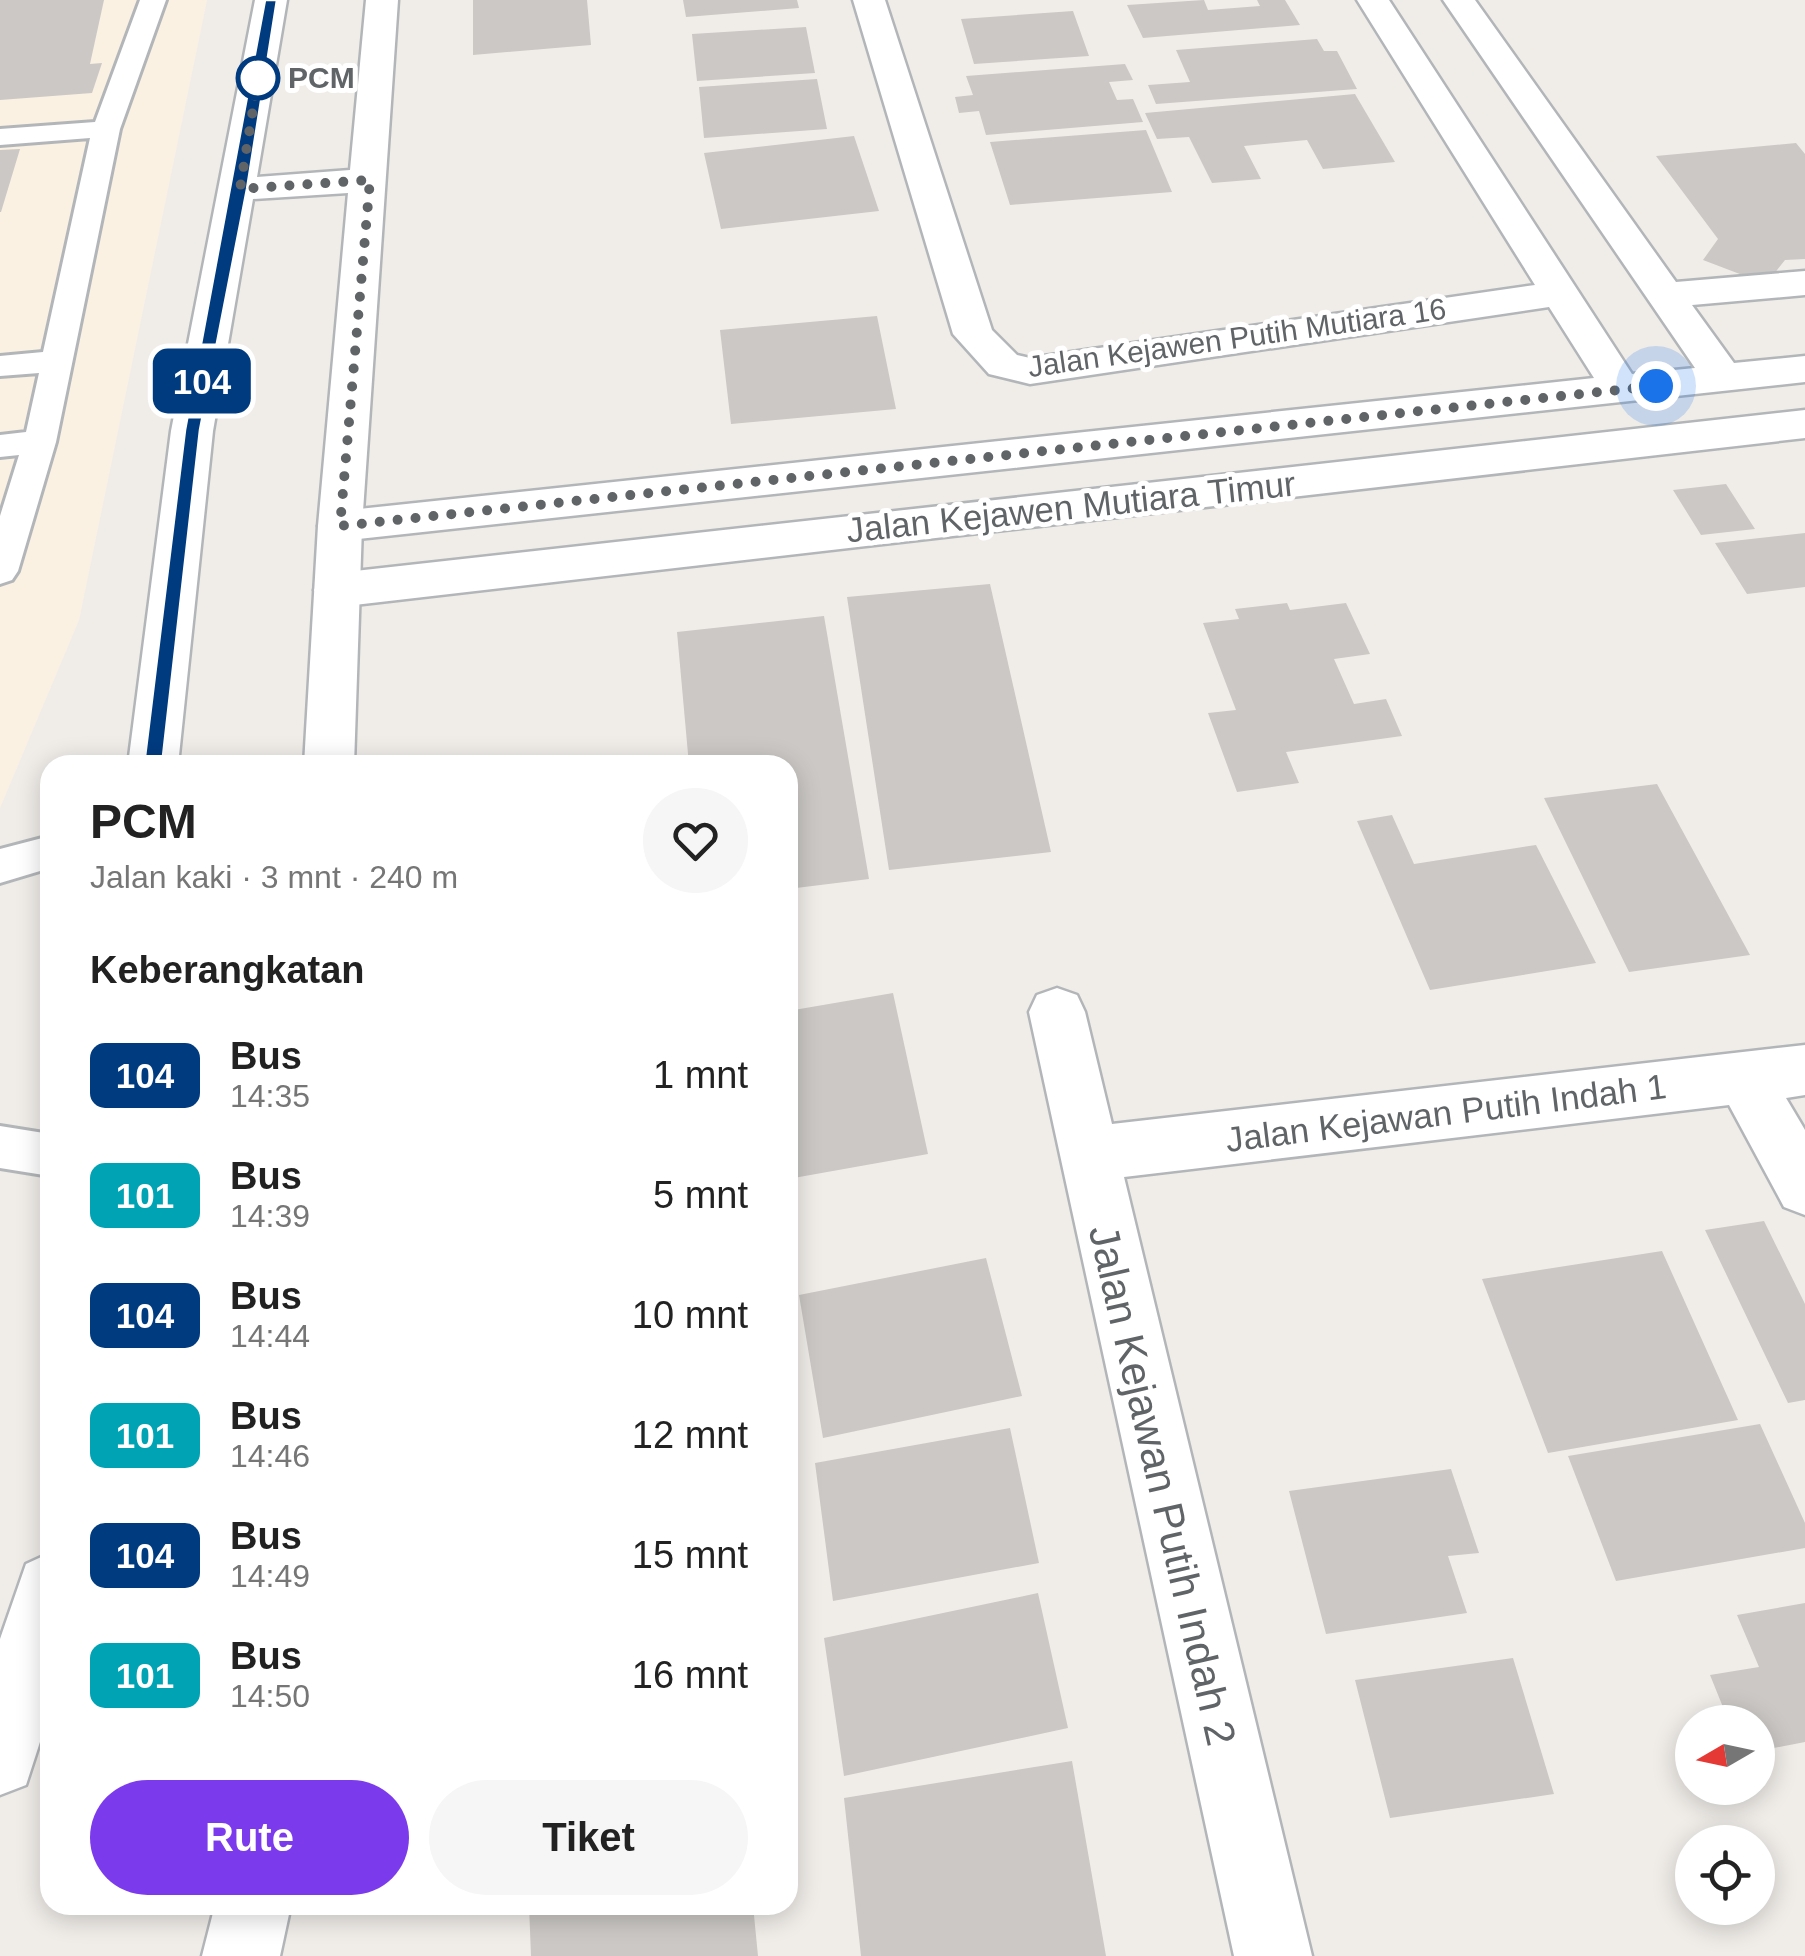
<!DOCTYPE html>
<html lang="id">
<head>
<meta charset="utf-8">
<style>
  :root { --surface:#fff; --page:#f6f6f6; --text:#222; --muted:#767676; --accent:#7c3aed }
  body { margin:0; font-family:Arial,sans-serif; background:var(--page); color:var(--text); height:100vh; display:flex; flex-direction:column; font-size:38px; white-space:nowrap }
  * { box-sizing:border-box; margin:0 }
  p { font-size:32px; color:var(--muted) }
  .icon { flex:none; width:55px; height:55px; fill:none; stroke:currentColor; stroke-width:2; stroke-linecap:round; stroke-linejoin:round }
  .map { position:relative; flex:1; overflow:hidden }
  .side { position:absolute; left:40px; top:755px; width:758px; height:1160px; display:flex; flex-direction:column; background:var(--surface); border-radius:30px; box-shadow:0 5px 25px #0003 }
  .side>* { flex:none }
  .badge { padding:0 20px; border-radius:15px; font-size:35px; line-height:65px }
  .needle { width:65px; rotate:261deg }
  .fabs { position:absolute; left:1675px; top:1705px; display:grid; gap:20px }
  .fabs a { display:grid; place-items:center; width:100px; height:100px; border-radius:50%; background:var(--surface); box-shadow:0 5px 25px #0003; font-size:50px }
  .you { position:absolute; width:50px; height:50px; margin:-25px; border:8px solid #fff; border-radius:50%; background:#1a73e8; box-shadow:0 0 0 15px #1a73e833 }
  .map>.badge { position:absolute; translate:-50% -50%; box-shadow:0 0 0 5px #fff }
  h2 { padding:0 50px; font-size:38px; line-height:90px }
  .round { display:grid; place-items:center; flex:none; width:105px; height:105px; border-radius:52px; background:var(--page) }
  .headline { display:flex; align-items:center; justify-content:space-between; height:170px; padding:0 50px }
  h1 { font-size:48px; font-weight:800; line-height:75px }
  .button { display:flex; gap:20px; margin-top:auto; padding:20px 50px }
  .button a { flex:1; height:115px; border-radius:60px; background:var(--accent); color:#fff; font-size:40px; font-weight:800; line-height:115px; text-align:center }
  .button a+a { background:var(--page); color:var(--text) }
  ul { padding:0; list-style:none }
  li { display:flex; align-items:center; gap:30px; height:120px; padding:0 50px }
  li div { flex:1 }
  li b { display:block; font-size:38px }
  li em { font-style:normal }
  li .badge { min-width:110px; font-weight:700; text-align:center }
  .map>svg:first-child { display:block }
  .commercial { fill:#faf1e3 }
  .building { fill:#cbc8c5 }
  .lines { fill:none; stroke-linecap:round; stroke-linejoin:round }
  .service-casing { stroke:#b3b6b9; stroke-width:6 }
  .minor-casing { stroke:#b3b6b9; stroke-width:5 }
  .tertiary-casing { stroke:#b3b6b9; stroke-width:5 }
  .service { fill:#fff; fill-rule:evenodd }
  .minor { fill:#fff; fill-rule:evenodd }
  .tertiary { fill:#fff; fill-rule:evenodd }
  .line { fill:#003b80; stroke:#fff; stroke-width:2.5 }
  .walk { stroke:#606467; stroke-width:10; stroke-dasharray:0 18 }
  .stop-dot { fill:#fff; stroke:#003b80; stroke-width:5 }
  .labels { text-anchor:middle; stroke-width:10; stroke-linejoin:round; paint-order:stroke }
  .far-stop-label { font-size:30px; font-weight:bold; fill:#606467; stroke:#fff; text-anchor:start }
  .far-street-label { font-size:30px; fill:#606467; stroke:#fff }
  .street-label { font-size:35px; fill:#606467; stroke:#fff }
  .near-street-label { font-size:42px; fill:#606467; stroke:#fff }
</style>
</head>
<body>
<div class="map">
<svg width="1805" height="1956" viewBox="0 0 1805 1956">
  <rect width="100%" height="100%" fill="#f0ede9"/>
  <!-- commercial -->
  <path class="commercial" d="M 0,0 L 207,0 L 79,620 L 0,808 Z"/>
  <!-- building -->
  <path class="building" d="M 0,0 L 104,0 L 90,64 L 102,63 L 92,93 L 0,100 Z
    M 473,0 L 587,0 L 591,45 L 473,55 Z
    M 683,0 L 797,0 L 799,8 L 686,17 Z
    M 1204,0 L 1208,10 L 1260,6 L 1257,0 L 1285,0 L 1300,25 L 1143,38 L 1127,5 Z
    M 1073,11 L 1089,56 L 974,64 L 961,19 Z
    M 806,27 L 815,73 L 697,81 L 692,34 Z
    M 1317,39 L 1324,51 L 1337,51 L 1357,89 L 1156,104 L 1148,85 L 1190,82 L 1176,50 Z
    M 1125,64 L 1133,80 L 1109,82 L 1117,100 L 1133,99 L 1143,122 L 986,135 L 979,111 L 959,113 L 955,97 L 973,95 L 966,76 Z
    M 817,79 L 827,129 L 704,138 L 699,87 Z
    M 1355,94 L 1395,162 L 1323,169 L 1307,140 L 1244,146 L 1261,179 L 1212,183 L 1189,137 L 1157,139 L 1145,113 Z
    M 1146,130 L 1172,192 L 1010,205 L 990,142 Z
    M 854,136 L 879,211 L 721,229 L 704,153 Z
    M 1796,143 L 1805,154 L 1805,259 L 1785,260 L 1766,284 L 1703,260 L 1718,239 L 1656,156 Z
    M 20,149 L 1,212 L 0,212 L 0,150 Z
    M 877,316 L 896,409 L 731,424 L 720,330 Z
    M 1726,484 L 1755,529 L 1701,535 L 1673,490 Z
    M 1805,533 L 1805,587 L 1747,594 L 1715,543 Z
    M 990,584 L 1051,852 L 889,870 L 847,597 Z
    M 1287,603 L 1290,610 L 1346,603 L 1370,654 L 1334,659 L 1354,704 L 1386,699 L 1402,736 L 1286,752 L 1299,783 L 1237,792 L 1208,713 L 1236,710 L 1203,623 L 1239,619 L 1235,609 Z
    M 824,616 L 869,879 L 788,889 L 788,765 L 689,765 L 677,632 Z
    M 1657,784 L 1750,955 L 1629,972 L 1544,798 Z
    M 1392,815 L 1414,864 L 1536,845 L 1596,963 L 1430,990 L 1357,821 Z
    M 893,993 L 928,1154 L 788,1179 L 788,1011 Z
    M 1764,1221 L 1805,1304 L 1805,1400 L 1788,1403 L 1705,1230 Z
    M 1662,1251 L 1738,1420 L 1548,1453 L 1482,1279 Z
    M 986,1258 L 1022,1396 L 823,1438 L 799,1295 Z
    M 1760,1424 L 1805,1523 L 1805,1548 L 1616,1581 L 1568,1456 Z
    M 1010,1428 L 1039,1563 L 833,1601 L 815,1463 Z
    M 1451,1469 L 1479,1553 L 1448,1556 L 1467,1613 L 1326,1634 L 1289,1491 Z
    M 1038,1593 L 1068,1728 L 844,1776 L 824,1638 Z
    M 1805,1603 L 1805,1742 L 1758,1751 L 1758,1722 L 1729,1722 L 1710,1675 L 1759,1667 L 1737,1615 Z
    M 1513,1658 L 1554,1794 L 1390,1818 L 1355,1680 Z
    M 1072,1761 L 1106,1956 L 861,1956 L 844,1798 Z
    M 529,1905 L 753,1905 L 758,1956 L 531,1956 Z"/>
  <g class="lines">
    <!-- service casing -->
    <g class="service-casing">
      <path id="service" d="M 140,0 L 166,0 L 120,129 L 56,442 L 18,571 L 12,580 L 0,584 L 0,516 L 19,455 L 0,457 L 0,435 L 26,432 L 39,373 L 0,376 L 0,356 L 43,352 L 90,138 L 0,145 L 0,129 L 95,122 Z
        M 50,836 L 50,868 L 0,883 L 0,849 Z
        M 0,1126 L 50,1134 L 50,1176 L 0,1168 Z"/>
    </g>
    <!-- minor casing -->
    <g class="minor-casing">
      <path id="minor" d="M 853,0 L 885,0 L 992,330 L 1017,355 L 1030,358 L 1535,285 L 1357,0 L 1389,0 L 1632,374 L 1695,368 L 1443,0 L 1475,0 L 1676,282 L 1805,271 L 1805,295 L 1692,305 L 1734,363 L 1805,356 L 1805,382 L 340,541 L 324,537 L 318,526 L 324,515 L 340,511 L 1594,378 L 1549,307 L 1030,384 L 989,374 L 953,334 Z
        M 1805,410 L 1805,438 L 337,607 L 321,602 L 314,590 L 321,578 L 337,573 Z
        M 1057,988 L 1077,995 L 1085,1012 L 1112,1124 L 1805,1045 L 1805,1095 L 1786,1098 L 1805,1130 L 1805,1215 L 1784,1207 L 1729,1105 L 1124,1177 L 1312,1956 L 1234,1956 L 1029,1012 L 1037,995 Z"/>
    </g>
    <!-- tertiary casing -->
    <g class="tertiary-casing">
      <path id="tertiary" d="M 255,0 L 287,0 L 257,177 L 350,170 L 366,0 L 398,0 L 362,526 L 354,765 L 304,765 L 318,526 L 348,193 L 253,199 L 213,431 L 178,765 L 128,765 L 171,431 Z
        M 50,1553 L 50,1711 L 26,1785 L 0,1795 L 0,1639 L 26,1564 Z
        M 215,1905 L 291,1905 L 280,1956 L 202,1956 Z"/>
    </g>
    <!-- service -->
    <use href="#service" class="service"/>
    <!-- minor -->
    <use href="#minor" class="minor"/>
    <!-- tertiary -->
    <use href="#tertiary" class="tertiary"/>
  </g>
  <!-- line -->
  <path class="line" d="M 265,0 L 277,0 L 247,189 L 200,430 L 162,765 L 153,772 L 144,765 L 185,430 Z"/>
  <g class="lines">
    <!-- walk -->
    <path class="walk" d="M 258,78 L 240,189 L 370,180 L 340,526 L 1656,386"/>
  </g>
  <!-- markers -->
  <circle class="stop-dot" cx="258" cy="78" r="20"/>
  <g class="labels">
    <!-- far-stop labels -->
    <g class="far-stop-label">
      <text x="288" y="88">PCM</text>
    </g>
    <!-- far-street labels -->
    <g class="far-street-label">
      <text transform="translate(1237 338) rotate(-8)" y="10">Jalan Kejawen Putih Mutiara 16</text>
    </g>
    <!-- street labels -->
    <g class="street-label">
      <text transform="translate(1071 507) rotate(-6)" y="12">Jalan Kejawen Mutiara Timur</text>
      <text transform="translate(1446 1113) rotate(-7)" y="12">Jalan Kejawan Putih Indah 1</text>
    </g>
    <!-- near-street labels -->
    <g class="near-street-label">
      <text transform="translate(1163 1485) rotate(77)" y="15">Jalan Kejawan Putih Indah 2</text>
    </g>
  </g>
</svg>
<div class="fabs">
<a><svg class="needle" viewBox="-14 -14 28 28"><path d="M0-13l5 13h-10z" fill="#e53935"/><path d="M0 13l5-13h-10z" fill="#767676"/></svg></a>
<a><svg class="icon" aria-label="locate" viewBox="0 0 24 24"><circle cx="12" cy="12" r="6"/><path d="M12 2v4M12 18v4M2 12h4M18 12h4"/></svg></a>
</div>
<div class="you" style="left:1656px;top:386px"></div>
<b class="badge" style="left:202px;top:381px;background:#003b80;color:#fff">104</b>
<section class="side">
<div class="headline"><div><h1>PCM</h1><p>Jalan kaki · 3 mnt · 240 m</p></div><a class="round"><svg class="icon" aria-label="heart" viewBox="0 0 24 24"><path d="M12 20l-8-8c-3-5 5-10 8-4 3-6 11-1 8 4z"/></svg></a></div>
<h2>Keberangkatan</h2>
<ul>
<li><span class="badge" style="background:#003b80;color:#fff">104</span><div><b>Bus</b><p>14:35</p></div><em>1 mnt</em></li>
<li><span class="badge" style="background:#00a3b4;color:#fff">101</span><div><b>Bus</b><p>14:39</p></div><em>5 mnt</em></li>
<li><span class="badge" style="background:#003b80;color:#fff">104</span><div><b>Bus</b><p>14:44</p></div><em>10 mnt</em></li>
<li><span class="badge" style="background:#00a3b4;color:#fff">101</span><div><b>Bus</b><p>14:46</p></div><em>12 mnt</em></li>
<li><span class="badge" style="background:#003b80;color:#fff">104</span><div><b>Bus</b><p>14:49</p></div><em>15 mnt</em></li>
<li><span class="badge" style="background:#00a3b4;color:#fff">101</span><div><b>Bus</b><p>14:50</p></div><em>16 mnt</em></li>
</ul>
<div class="button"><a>Rute</a><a>Tiket</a></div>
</section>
</div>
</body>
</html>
